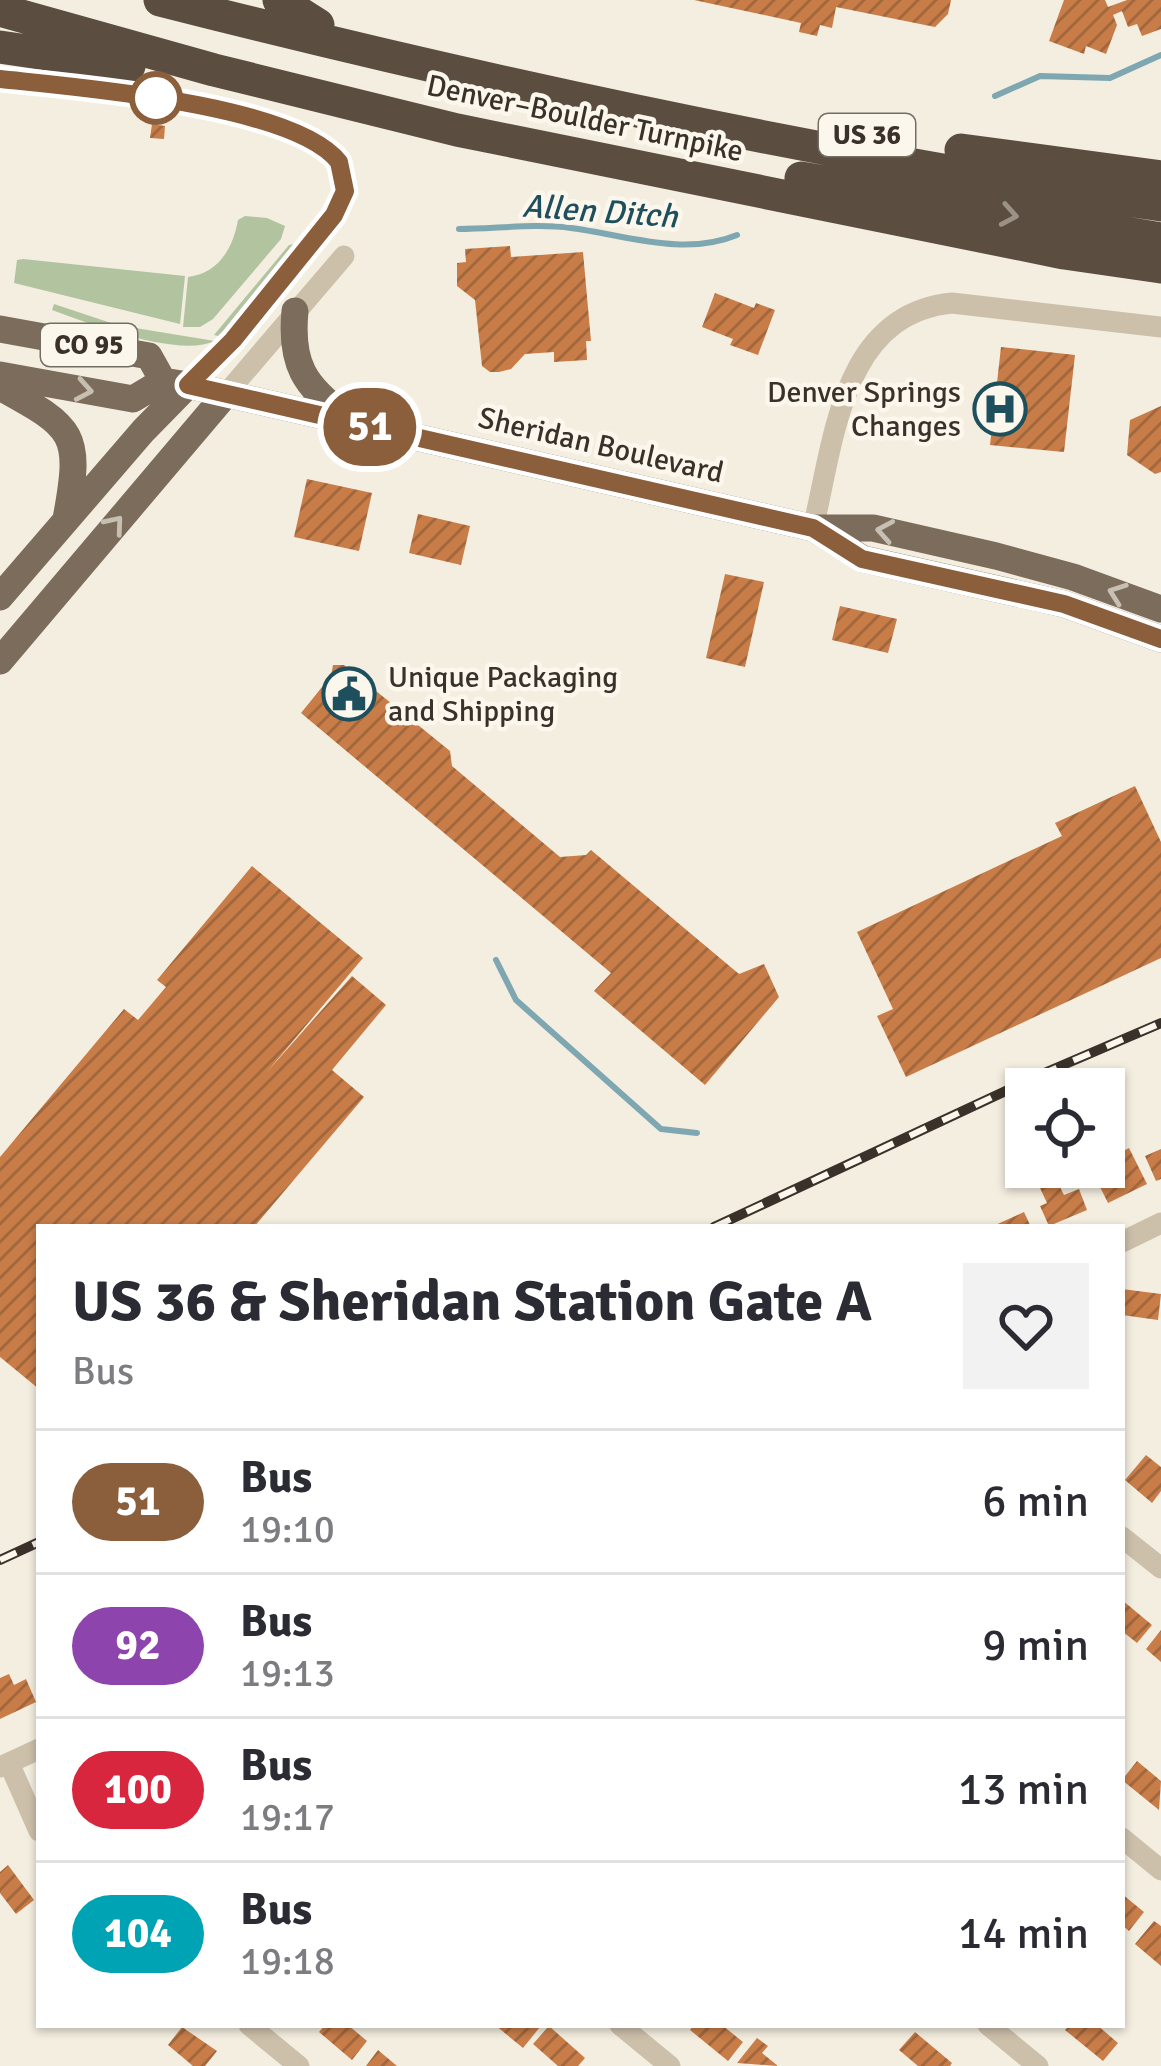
<!DOCTYPE html>
<html lang="en">
<head>
<meta charset="utf-8">
<style>
  :root { --surface:#fff; --page:#f2f2f3; --text:#2b2b33; --muted:#7c7c81; --line:#e1e1e2 }
  body { margin:0; font-family:Signika,sans-serif; background:var(--page); color:var(--text); height:100vh; display:flex; flex-direction:column; font-size:45px; white-space:nowrap }
  * { box-sizing:border-box; margin:0 }
  p { font-size:39px; color:var(--muted) }
  .icon { flex:none; width:66px; height:66px; fill:none; stroke:currentColor; stroke-width:2; stroke-linecap:round; stroke-linejoin:round }
  .map { position:relative; flex:1; overflow:hidden }
  .panel { position:absolute; left:36px; top:1224px; width:1089px; height:804px; display:flex; flex-direction:column; background:var(--surface); border-radius:0px; box-shadow:0 3px 9px #0004 }
  .panel>* { flex:none }
  .badge { padding:0 24px; border-radius:39px; font-size:42px; line-height:78px }
  .fabs { position:absolute; left:1005px; top:1068px; display:grid; gap:24px }
  .fabs a { display:grid; place-items:center; width:120px; height:120px; border-radius:0px; background:var(--surface); box-shadow:0 3px 9px #0004; font-size:60px }
  .map>.badge { position:absolute; translate:-50% -50%; box-shadow:0 0 0 6px #fff }
  .round { display:grid; place-items:center; flex:none; width:126px; height:126px; border-radius:0px; background:var(--page) }
  .head { display:flex; align-items:center; justify-content:space-between; height:204px; padding:0 36px }
  h1 { font-size:57px; font-weight:800; line-height:90px }
  ul { padding:0; list-style:none }
  li { display:flex; align-items:center; gap:36px; height:144px; padding:0 36px; border-top:3px solid var(--line) }
  li div { flex:1 }
  li b { display:block; font-size:45px }
  li em { font-style:normal }
  li .badge { min-width:132px; font-weight:700; text-align:center }
  .map>svg:first-child { display:block }
  .green { fill:#b1c49f }
  .lines { fill:none; stroke-linecap:round; stroke-linejoin:round }
  .stream { stroke:#7ea7b2; stroke-width:6 }
  .building { fill:url(#building-hatch) }
  .minor { stroke:#cdc0ab; stroke-width:21 }
  .major { stroke:#7c6c5b; stroke-width:27 }
  .highway { stroke:#5b4e41; stroke-width:33 }
  .rail-casing { stroke:#3a322a; stroke-width:10 }
  .rail { stroke:#fbf7ed; stroke-width:6; stroke-dasharray:18; stroke-linecap:butt }
  .oneway { stroke:#9b9286 }
  .oneway2 { stroke:#c8bfb3 }
  .line-casing { stroke:#fff; stroke-width:27 }
  .line { stroke:#8b5e3c; stroke-width:18 }
  .stop-dot { fill:#fff; stroke:#8b5e3c; stroke-width:6 }
  .labels { text-anchor:middle; stroke-width:9; stroke-linejoin:round; paint-order:stroke }
  .shield { fill:#fbf7ed; stroke:#746d64; stroke-width:3 }
  .shield-label { font-size:27px; font-weight:bold; fill:#3a322a }
  .street-label { font-size:30px; fill:#3a322a; stroke:#fbf7ed }
  .poi-label { font-size:30px; fill:#3a322a; stroke:#fbf7ed; text-anchor:end }
  .water-label { font-size:33px; font-style:italic; fill:#1e4f5d; stroke:#fbf7ed }
</style>
</head>
<body>
<div class="map">
<svg width="1161" height="2066" viewBox="0 0 1161 2066">
  <defs>
    <pattern id="building-hatch" width="6" height="6" patternUnits="userSpaceOnUse" patternTransform="scale(3)"><rect width="6" height="6" fill="#c87d49"/><path d="M-1 1l2-2M0 6l6-6M5 7l2-2" fill="none" stroke="#a3673d"/></pattern>
  </defs>
  <rect width="100%" height="100%" fill="#f4eee0"/>
  <!-- green -->
  <path class="green" d="M 245,216 L 267,218 L 285,226 L 281,239 L 213,319 L 200,327 L 183,327 L 188,277 C 219,273 233,248 238,220 Z
    M 294,244 L 291,254 L 225,333 L 222,337 L 214,335 L 289,245 Z
    M 23,259 L 185,276 L 180,324 L 14,283 L 17,260 Z
    M 54,304 L 117,325 L 215,341 C 178,358 90,324 52,310 Z"/>
  <g class="lines">
    <!-- stream -->
    <path class="stream" d="M 995,96 L 1040,76 L 1110,78 L 1161,55
      M 459,229 C 495,229 535,223 571,228 C 625,235 684,257 737,235
      M 496,960 L 516,1000 L 661,1129 L 697,1133"/>
  </g>
  <!-- building -->
  <path class="building" d="M 694,0 L 951,0 L 948,14 L 935,27 L 836,7 L 832,28 L 820,25 L 817,36 L 799,32 L 801,23 Z
    M 1064,0 L 1105,0 L 1108,7 L 1127,0 L 1161,0 L 1161,29 L 1142,36 L 1137,24 L 1128,27 L 1122,11 L 1113,15 L 1117,25 L 1106,54 L 1086,46 L 1084,54 L 1049,41 Z
    M 152,124 L 165,126 L 164,139 L 150,138 Z
    M 510,246 L 511,257 L 583,252 L 591,341 L 586,341 L 587,360 L 554,362 L 554,352 L 525,354 L 511,369 L 499,372 L 490,372 L 482,366 L 475,300 L 457,286 L 457,263 L 466,262 L 465,249 Z
    M 715,293 L 754,308 L 756,303 L 775,310 L 758,355 L 730,345 L 733,339 L 702,327 Z
    M 1001,347 L 1075,355 L 1064,452 L 990,445 Z
    M 1161,406 L 1161,472 L 1155,474 L 1127,455 L 1130,420 Z
    M 307,479 L 372,493 L 359,551 L 294,537 Z
    M 418,514 L 470,526 L 461,565 L 409,553 Z
    M 725,574 L 764,582 L 745,667 L 706,658 Z
    M 840,606 L 897,619 L 888,653 L 832,640 Z
    M 333,665 L 344,665 L 450,751 L 452,766 L 560,857 L 586,855 L 591,850 L 739,974 L 764,964 L 779,997 L 705,1085 L 594,991 L 611,973 L 301,713 L 331,676 Z
    M 1135,786 L 1161,842 L 1161,958 L 906,1077 L 877,1016 L 893,1009 L 857,932 L 1062,836 L 1055,823 Z
    M 252,866 L 363,958 L 266,1073 L 352,976 L 386,1005 L 332,1070 L 364,1097 L 254,1227 L 39,1227 L 39,1389 L 0,1357 L 0,1157 L 124,1009 L 138,1020 L 166,987 L 157,980 Z
    M 1129,1148 L 1147,1184 L 1108,1203 L 1090,1167 L 1104,1167 L 1104,1161 Z
    M 1161,1149 L 1161,1179 L 1156,1181 L 1145,1156 Z
    M 1057,1181 L 1064,1195 L 1079,1189 L 1087,1210 L 1049,1226 L 1040,1206 L 1047,1203 L 1040,1188 Z
    M 1024,1212 L 1031,1227 L 991,1227 Z
    M 1122,1289 L 1161,1294 L 1158,1320 L 1122,1315 Z
    M 1146,1455 L 1161,1467 L 1161,1491 L 1152,1503 L 1125,1480 Z
    M 1122,1600 L 1152,1625 L 1137,1643 L 1122,1631 Z
    M 1161,1630 L 1161,1662 L 1146,1649 Z
    M 9,1674 L 14,1685 L 26,1679 L 36,1702 L 0,1719 L 0,1678 Z
    M 1137,1761 L 1161,1781 L 1159,1810 L 1122,1780 Z
    M 8,1865 L 34,1900 L 16,1914 L 0,1893 L 0,1872 Z
    M 1122,1894 L 1144,1912 L 1129,1931 L 1122,1925 Z
    M 1154,1921 L 1161,1926 L 1161,1966 L 1135,1944 Z
    M 325,2025 L 348,2025 L 367,2041 L 352,2060 L 319,2032 Z
    M 495,2025 L 538,2025 L 540,2027 L 523,2048 Z
    M 694,2025 L 722,2025 L 743,2042 L 728,2061 L 690,2030 Z
    M 1070,2025 L 1097,2025 L 1118,2043 L 1103,2061 L 1065,2030 Z
    M 549,2026 L 585,2058 L 578,2066 L 558,2066 L 533,2044 Z
    M 182,2027 L 217,2051 L 205,2066 L 193,2066 L 168,2045 Z
    M 915,2032 L 952,2063 L 950,2066 L 918,2066 L 899,2050 Z
    M 757,2038 L 768,2046 L 762,2053 L 778,2066 L 737,2063 Z
    M 378,2050 L 397,2066 L 366,2066 Z"/>
  <g class="lines">
    <!-- minor -->
    <path class="minor" d="M 188,385 L 231,343 L 319,236
      M 226,394 L 344,256
      M 813,528 C 834,442 841,314 952,303 L 1161,327
      M 1122,1242 L 1161,1223
      M 1122,1537 L 1161,1568
      M 9,1763 L 39,1831
      M 0,1767 L 39,1749
      M 1122,1838 L 1161,1870
      M 249,2025 L 299,2066
      M 620,2025 L 670,2066
      M 988,2025 L 1038,2066"/>
    <!-- major -->
    <path class="major" d="M 295,311 C 290,363 304,387 346,416
      M 0,329 L 149,356 L 163,381
      M 0,375 L 133,399 L 163,381 L 188,385 L 813,528 L 873,528 L 996,556 L 1073,577 L 1161,609
      M 0,387 C 75,428 82,433 66,519
      M 813,528 L 863,559 L 1064,604 L 1161,639
      M 0,597 L 143,431 L 188,385
      M 0,661 L 226,394"/>
    <!-- highway -->
    <path class="highway" d="M 160,0 C 490,84 824,156 1161,205
      M 279,0 L 318,25
      M 0,10 L 214,70 L 457,130 L 1064,253 L 1161,267
      M 0,47 L 129,66
      M 961,150 L 1161,177
      M 801,178 L 1161,239"/>
    <!-- rail casing -->
    <g class="rail-casing">
      <path id="rail" d="M 714,1227 L 1042,1074 L 1161,1023
        M 0,1560 L 39,1542"/>
    </g>
    <!-- rail -->
    <use href="#rail" class="rail"/>
  </g>
  <!-- one-way arrows -->
  <defs><path id="oneway-chevron" d="M-2-3.5L2.5 0L-2 3.5" fill="none" stroke-width="1.6" stroke-linecap="round" stroke-linejoin="round" transform="scale(3)"/></defs>
  <use class="oneway" href="#oneway-chevron" transform="translate(1009 215) rotate(10)"/>
  <g class="oneway2">
    <use href="#oneway-chevron" transform="translate(84 390) rotate(10)"/>
    <use href="#oneway-chevron" transform="translate(115 524) rotate(-50)"/>
    <use href="#oneway-chevron" transform="translate(885 531) rotate(-170)"/>
    <use href="#oneway-chevron" transform="translate(1117 593) rotate(-160)"/>
  </g>
  <g class="lines">
    <!-- line casing -->
    <g class="line-casing">
      <path id="line" d="M 0,79 C 74,87 294,104 339,162 L 345,191 L 334,215 L 233,340 L 188,385 L 813,528 L 862,559 L 1064,604 L 1161,639"/>
    </g>
    <!-- line -->
    <use href="#line" class="line"/>
  </g>
  <!-- icons -->
  <defs>
    <g id="hospital-ring" transform="scale(2.7)"><circle r="9.5" fill="#fbf7ed" stroke="#1e4f5d" stroke-width="1.5"/><path d="M-5-5h3v3.5h4V-5h3V5h-3V1.5h-4V5h-3Z" fill="#1e4f5d"/></g>
    <g id="civic-ring" transform="scale(2.7)"><circle r="9.5" fill="#fbf7ed" stroke="#1e4f5d" stroke-width="1.5"/><path d="M-.6-6.5H3V-4.5H.6V-3L4-1V1h2V6H-6V1h2V-1L-.6-3ZM-1.2 2.5V6h2.4V2.5Z" fill="#1e4f5d"/></g>
  </defs>
  <g fill-rule="evenodd">
    <use href="#hospital-ring" x="1000" y="409"/>
    <use href="#civic-ring" x="349" y="694"/>
  </g>
  <!-- markers -->
  <circle class="stop-dot" cx="156" cy="98" r="24"/>
  <g class="labels">
    <!-- shield labels -->
    <g class="shield">
      <rect x="819" y="114" width="96" height="42" rx="9"/>
      <rect x="41" y="324" width="96" height="42" rx="9"/>
    </g>
    <g class="shield-label">
      <text x="867" y="144">US 36</text>
      <text x="89" y="354">CO 95</text>
    </g>
    <!-- street labels -->
    <g class="street-label">
      <text transform="translate(585 118) rotate(12)" y="10">Denver–Boulder Turnpike</text>
      <text transform="translate(601 445) rotate(13)" y="10">Sheridan Boulevard</text>
    </g>
    <!-- poi labels -->
    <g class="poi-label">
      <text x="961" y="402">Denver Springs<tspan x="961" dy="34">Changes</tspan></text>
      <text x="388" y="687" text-anchor="start">Unique Packaging<tspan x="388" dy="34">and Shipping</tspan></text>
    </g>
    <!-- water labels -->
    <g class="water-label">
      <text transform="translate(600 210) rotate(4)" y="12">Allen Ditch</text>
    </g>
  </g>
</svg>
<div class="fabs">
<a><svg class="icon" aria-label="locate" viewBox="0 0 24 24"><circle cx="12" cy="12" r="6"/><path d="M12 2v4M12 18v4M2 12h4M18 12h4"/></svg></a>
</div>
<b class="badge" style="left:370px;top:427px;background:#8b5e3c;color:#fff">51</b>
<section class="panel">
<div class="head"><div><h1>US 36 &amp; Sheridan Station Gate A</h1><p>Bus</p></div><a class="round"><svg class="icon" aria-label="heart" viewBox="0 0 24 24"><path d="M12 20l-8-8c-3-5 5-10 8-4 3-6 11-1 8 4z"/></svg></a></div>
<ul>
<li><span class="badge" style="background:#8b5e3c;color:#fff">51</span><div><b>Bus</b><p>19:10</p></div><em>6 min</em></li>
<li><span class="badge" style="background:#8e44ad;color:#fff">92</span><div><b>Bus</b><p>19:13</p></div><em>9 min</em></li>
<li><span class="badge" style="background:#d7263d;color:#fff">100</span><div><b>Bus</b><p>19:17</p></div><em>13 min</em></li>
<li><span class="badge" style="background:#00a3b4;color:#fff">104</span><div><b>Bus</b><p>19:18</p></div><em>14 min</em></li>
</ul>
</section>
</div>
</body>
</html>
